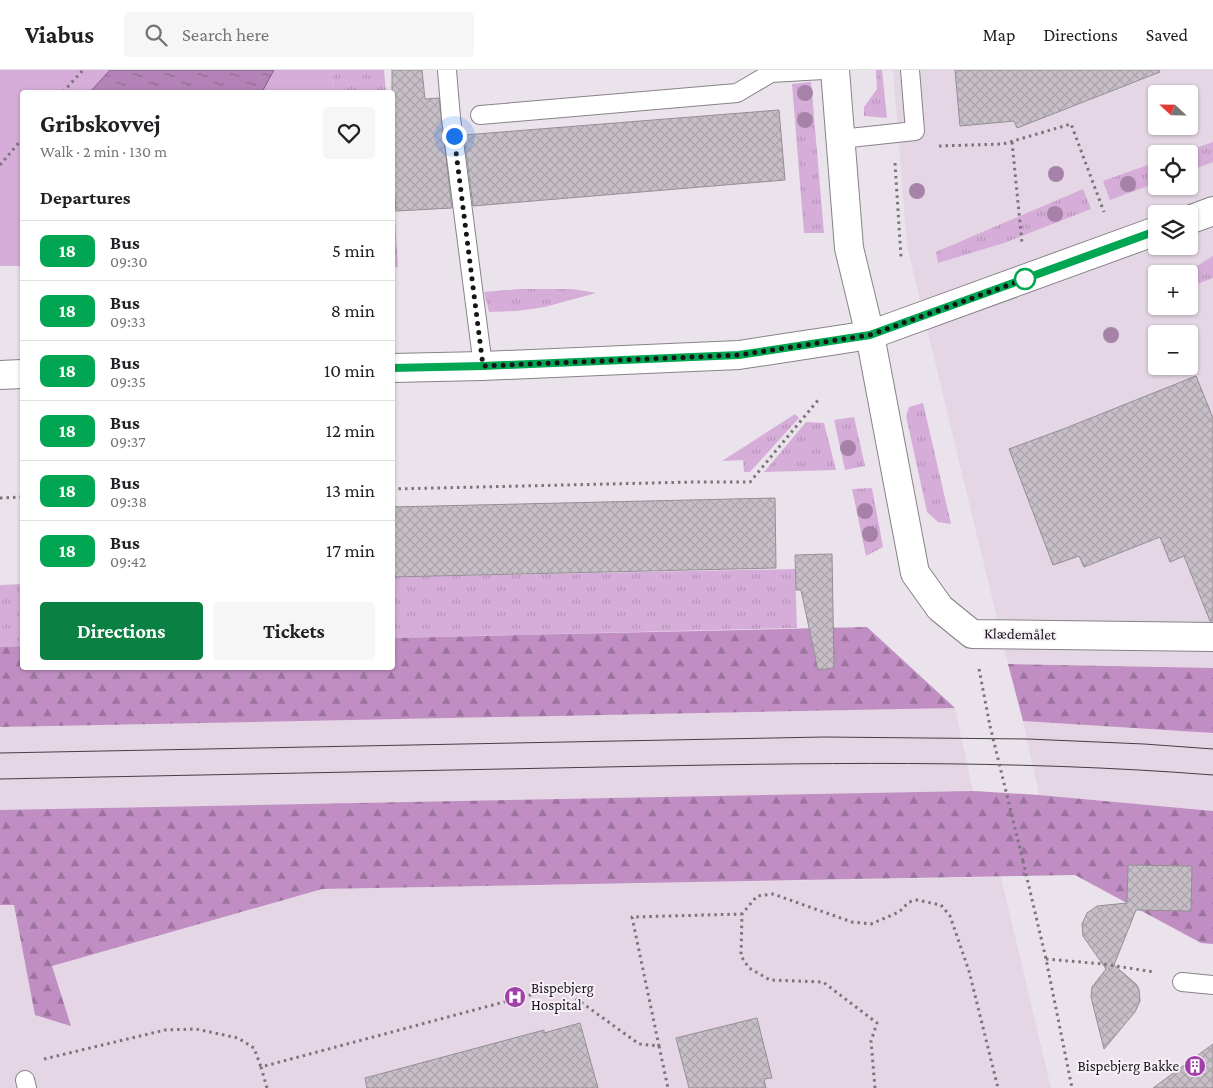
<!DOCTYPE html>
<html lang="en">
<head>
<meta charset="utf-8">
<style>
  :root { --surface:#fff; --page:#f6f6f6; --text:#202124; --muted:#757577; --line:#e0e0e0; --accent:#0b8043 }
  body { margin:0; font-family:"Crimson Pro",serif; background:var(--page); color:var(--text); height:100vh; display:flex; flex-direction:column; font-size:19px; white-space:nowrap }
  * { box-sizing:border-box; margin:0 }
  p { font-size:16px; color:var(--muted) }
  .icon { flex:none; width:28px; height:28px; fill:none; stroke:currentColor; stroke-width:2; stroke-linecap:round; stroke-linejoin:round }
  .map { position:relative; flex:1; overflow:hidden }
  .sheet { position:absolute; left:20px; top:20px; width:375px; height:580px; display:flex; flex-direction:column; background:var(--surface); border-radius:5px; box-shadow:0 1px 4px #0004 }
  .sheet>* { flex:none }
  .badge { padding:0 10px; border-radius:8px; font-size:18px; line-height:32px }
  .needle { width:32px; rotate:292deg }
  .buttons { position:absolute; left:1148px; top:15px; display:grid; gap:10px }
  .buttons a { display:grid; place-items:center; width:50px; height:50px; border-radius:5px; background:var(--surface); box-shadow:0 1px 4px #0004; font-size:25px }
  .you { position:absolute; width:25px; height:25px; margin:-12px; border:4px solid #fff; border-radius:50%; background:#1a73e8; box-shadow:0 0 0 8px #1a73e833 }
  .map>.badge { position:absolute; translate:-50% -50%; box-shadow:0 0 0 2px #fff }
  h2 { padding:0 20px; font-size:19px; line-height:45px }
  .round { display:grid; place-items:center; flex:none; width:52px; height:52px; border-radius:5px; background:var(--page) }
  .head { display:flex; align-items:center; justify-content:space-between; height:85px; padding:0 20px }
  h1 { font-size:24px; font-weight:700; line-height:38px }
  .cta { display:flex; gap:10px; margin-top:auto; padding:10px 20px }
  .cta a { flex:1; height:58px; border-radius:5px; background:var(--accent); color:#fff; font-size:20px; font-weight:700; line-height:58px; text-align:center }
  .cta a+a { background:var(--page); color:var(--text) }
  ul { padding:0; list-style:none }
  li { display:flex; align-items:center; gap:15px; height:60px; padding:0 20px; border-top:1px solid var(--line) }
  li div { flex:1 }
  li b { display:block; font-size:19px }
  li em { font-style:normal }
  li .badge { min-width:55px; font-weight:700; text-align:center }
  header { display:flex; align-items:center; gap:30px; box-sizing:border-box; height:70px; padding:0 25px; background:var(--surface); border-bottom:1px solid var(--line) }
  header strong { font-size:24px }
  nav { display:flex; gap:28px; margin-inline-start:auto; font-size:18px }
  .search { width:350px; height:45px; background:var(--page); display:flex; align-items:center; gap:12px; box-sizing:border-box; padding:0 18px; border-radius:5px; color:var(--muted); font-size:19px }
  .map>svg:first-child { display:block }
  .built { fill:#e4d6e4; fill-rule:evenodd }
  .grass { fill:url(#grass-tufts) }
  .forest { fill:url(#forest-firs) }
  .garden { fill:#d6add9 }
  .water { fill:url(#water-ripples); stroke:#846187 }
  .building { fill:url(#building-cross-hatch); stroke:#958e95 }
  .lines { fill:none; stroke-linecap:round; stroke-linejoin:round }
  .service-casing { stroke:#888289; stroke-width:20 }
  .minor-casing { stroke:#888289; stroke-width:30 }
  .tertiary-casing { stroke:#888289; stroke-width:30 }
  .path { stroke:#7a757a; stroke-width:3; stroke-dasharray:2.5 4; stroke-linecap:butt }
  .service { stroke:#fff; stroke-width:18 }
  .minor { stroke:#fff; stroke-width:28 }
  .tertiary { stroke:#fff; stroke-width:28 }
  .tram { stroke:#434043; stroke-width:1 }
  .path-bridge { stroke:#7a757a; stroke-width:3; stroke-dasharray:2.5 4; stroke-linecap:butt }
  .tree { fill:#a681a8 }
  .line-casing { stroke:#fff; stroke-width:11 }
  .line { stroke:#00a651; stroke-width:8 }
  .walk { stroke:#171517; stroke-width:5; stroke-dasharray:0 9 }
  .stop-dot { fill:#fff; stroke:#00a651; stroke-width:2.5 }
  .labels { text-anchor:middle; stroke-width:4; stroke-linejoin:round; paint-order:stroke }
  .street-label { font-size:15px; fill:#171517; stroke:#f8f0f8 }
  .poi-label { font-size:15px; fill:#171517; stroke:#f8f0f8; text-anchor:start }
</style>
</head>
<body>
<header>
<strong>Viabus</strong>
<div class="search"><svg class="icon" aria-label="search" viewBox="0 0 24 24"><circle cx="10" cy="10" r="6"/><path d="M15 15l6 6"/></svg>Search here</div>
<nav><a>Map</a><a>Directions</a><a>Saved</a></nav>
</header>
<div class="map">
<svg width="1213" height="1018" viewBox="0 0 1213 1018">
  <defs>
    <pattern id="grass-tufts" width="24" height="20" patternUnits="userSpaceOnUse" patternTransform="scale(1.25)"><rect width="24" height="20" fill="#d6add9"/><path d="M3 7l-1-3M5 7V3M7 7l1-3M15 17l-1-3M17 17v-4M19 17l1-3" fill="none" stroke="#b794ba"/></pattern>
    <pattern id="forest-firs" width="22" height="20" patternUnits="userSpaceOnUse" patternTransform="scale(1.25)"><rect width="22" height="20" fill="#c08ec3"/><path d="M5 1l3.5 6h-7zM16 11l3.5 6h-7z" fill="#9b739d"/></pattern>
    <pattern id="water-ripples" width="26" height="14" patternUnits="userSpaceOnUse" patternTransform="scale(1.25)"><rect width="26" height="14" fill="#b382b7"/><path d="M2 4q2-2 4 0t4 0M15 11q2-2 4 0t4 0" fill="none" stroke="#916994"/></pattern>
    <pattern id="building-cross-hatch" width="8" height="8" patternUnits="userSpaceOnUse" patternTransform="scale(1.25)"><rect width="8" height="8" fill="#c7bfc7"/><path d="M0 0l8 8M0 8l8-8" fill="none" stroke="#aaa3aa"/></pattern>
  </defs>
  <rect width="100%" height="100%" fill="#ebe3eb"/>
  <!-- built -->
  <path class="built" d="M 893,0 L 1213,0 L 1213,598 L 1008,594 L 907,176 ZM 1156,24 L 1189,24 L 1189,56 L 1156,56 ZM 1156,84 L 1189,84 L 1189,116 L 1156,116 ZM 1156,144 L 1189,144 L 1189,176 L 1156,176 ZM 1156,204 L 1189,204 L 1189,236 L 1156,236 ZM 1156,264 L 1189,264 L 1189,296 L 1156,296 Z
    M 955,638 L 973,721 L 0,740 L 0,657 Z
    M 1023,651 L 1213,663 L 1213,741 L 1039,725 Z
    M 1001,807 L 1051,1018 L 0,1018 L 0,835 L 322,819 Z"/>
  <!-- grass -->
  <path class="grass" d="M 332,0 L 384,0 L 386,22 L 333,22 Z
    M 876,0 L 882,0 L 887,48 L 864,46 L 864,37 L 877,19 Z
    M 811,12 L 824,163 L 804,163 L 792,14 Z
    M 1213,72 L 1213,92 L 1189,101 L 1189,84 L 1179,84 Z
    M 1156,92 L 1156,113 L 1110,130 L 1103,111 Z
    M 392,97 L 398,197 L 393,197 Z
    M 1083,119 L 1091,139 L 1004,173 L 938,193 L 936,182 Z
    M 1213,186 L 1213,208 L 1189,217 L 1189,204 L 1184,204 Z
    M 519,219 L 573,219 L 596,223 L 545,237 L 517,241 L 489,242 L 484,222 Z
    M 923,333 L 951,454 L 938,452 L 927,442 L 906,346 L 909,337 Z
    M 795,344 L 799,348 L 750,402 L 744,402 L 743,390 L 722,391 Z
    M 854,347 L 865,396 L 845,400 L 834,350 Z
    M 806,352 L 824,353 L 836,400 L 764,402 Z
    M 872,418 L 883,477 L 866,486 L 852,419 Z
    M 795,499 L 797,558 L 393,568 L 392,507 Z
    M 22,514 L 22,576 L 0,577 L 0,515 Z"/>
  <!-- forest -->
  <path class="forest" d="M 867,557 L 955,638 L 0,657 L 0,577 L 22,576 L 22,598 L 392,598 L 393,568 Z
    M 1008,594 L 1213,598 L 1213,663 L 1023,651 Z
    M 973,721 L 1039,725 L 1213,741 L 1213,874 L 1201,873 L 1075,805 L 322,819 L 52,896 L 71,956 L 35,945 L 14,835 L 0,835 L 0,740 Z"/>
  <!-- garden -->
  <path class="garden" d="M 0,0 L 332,0 L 333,22 L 22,22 L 22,196 L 0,196 Z"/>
  <!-- water -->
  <path class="water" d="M 110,0 L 274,0 L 262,22 L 90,22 Z"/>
  <!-- building -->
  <path class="building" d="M 392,0 L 422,0 L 425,29 L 439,28 L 452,138 L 396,141 L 392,97 Z
    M 955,0 L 1159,0 L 1160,2 L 1017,58 L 1014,51 L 960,56 Z
    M 779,40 L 785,110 L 473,136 L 464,65 Z
    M 1196,306 L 1213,348 L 1213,551 L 1210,551 L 1184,486 L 1170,492 L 1160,467 L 1084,497 L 1079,486 L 1053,495 L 1009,379 L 1066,358 Z
    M 775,428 L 776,498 L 392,507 L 392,437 Z
    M 832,484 L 834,598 L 818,600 L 801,520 L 796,520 L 795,485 Z
    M 1128,795 L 1192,796 L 1191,841 L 1136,840 L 1114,895 L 1136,914 L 1139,919 L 1140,931 L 1135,942 L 1104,979 L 1091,927 L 1092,917 L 1106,899 L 1083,866 L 1082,854 L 1087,843 L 1097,836 L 1127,833 Z
    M 757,948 L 772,1008 L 764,1009 L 766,1018 L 689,1018 L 676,968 Z
    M 580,953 L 598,1018 L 367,1018 L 365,1008 L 544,960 L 544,963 Z
    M 1213,974 L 1213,1018 L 1153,1018 Z"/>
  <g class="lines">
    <!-- service casing -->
    <g class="service-casing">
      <path id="service" d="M 447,0 L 451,48 L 483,296
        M 480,45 L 737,23 L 771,3 L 823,0
        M 840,69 L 915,61 L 910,0
        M 1182,912 L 1213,915
        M 25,1010 L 27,1018"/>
    </g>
    <!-- minor casing -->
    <g class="minor-casing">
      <path id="minor" d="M 835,0 L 849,178 L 870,265 L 915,503 L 940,538 L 972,564 L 1213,567"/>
    </g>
    <!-- tertiary casing -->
    <g class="tertiary-casing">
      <path id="tertiary" d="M 1189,150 L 1213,141
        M 392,298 L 483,296 L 739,285 L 870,265 L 1156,161
        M 0,305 L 22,304"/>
    </g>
    <!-- path -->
    <path class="path" d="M 63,22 L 83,0
      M 1012,72 L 1022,173
      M 939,76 L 1003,74 L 1071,54 L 1104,142
      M 895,93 L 901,187
      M 0,95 L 22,69
      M 392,419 L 694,412 L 750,412 L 819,329
      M 0,428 L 22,427
      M 979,599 L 990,656
      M 1023,791 L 1046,889 L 1072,1018
      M 1046,889 L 1103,894 L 1154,902
      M 659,976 L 668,1018
      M 44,989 L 165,960 L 196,959 L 238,968 L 254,978 L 261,997
      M 267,1018 L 261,997 L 560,917 L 639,974 L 659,976 L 632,847 L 742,844
      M 875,1018 L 871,971 L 877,953 L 823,912 L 770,910 L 749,898 L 741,886 L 742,844 L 757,826 L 773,824 L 852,852 L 871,854 L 899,842 L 909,832 L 917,830 L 941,835 L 950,846 L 969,901 L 998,1018"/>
    <!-- service -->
    <use href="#service" class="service"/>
    <!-- minor -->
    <use href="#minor" class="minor"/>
    <!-- tertiary -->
    <use href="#tertiary" class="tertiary"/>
    <!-- tram -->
    <path class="tram" d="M 0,683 L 824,667 L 1028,669 L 1144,674 L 1213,679
      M 0,709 C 201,705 402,701 604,697 C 807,693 1010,689 1213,705"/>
    <!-- path-bridge -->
    <path class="path-bridge" d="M 990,656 L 1023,791"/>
  </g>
  <!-- trees -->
  <g class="tree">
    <circle cx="805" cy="23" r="8"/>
    <circle cx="805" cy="50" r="8"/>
    <circle cx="1056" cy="104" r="8"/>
    <circle cx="1128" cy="114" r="8"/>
    <circle cx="917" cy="121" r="8"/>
    <circle cx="1055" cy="144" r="8"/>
    <circle cx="1111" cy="265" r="8"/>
    <circle cx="848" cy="378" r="8"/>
    <circle cx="865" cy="441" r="8"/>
    <circle cx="870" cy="464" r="8"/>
  </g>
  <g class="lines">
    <!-- line casing -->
    <g class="line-casing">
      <path id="line" d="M 392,298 L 483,296 L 739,285 L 870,265 L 1156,161"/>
    </g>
    <!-- line -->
    <use href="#line" class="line"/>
    <!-- walk -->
    <path class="walk" d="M 454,66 L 483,296 L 739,285 L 870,265 L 1025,209"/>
  </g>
  <!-- icons -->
  <defs>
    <g id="hospital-disc" transform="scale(1.125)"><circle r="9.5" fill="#a041a9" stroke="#f8f0f8"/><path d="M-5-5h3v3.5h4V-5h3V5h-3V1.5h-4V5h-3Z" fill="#fff"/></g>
    <g id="building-disc" transform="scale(1.125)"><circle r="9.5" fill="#a041a9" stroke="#f8f0f8"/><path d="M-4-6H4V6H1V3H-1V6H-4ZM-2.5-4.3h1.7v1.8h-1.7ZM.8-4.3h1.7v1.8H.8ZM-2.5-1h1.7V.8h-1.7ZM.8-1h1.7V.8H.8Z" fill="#fff"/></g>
  </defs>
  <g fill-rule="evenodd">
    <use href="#hospital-disc" x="515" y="927"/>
    <use href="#building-disc" x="1195" y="996"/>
  </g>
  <!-- markers -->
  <circle class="stop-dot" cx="1025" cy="209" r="10"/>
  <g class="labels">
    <!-- street labels -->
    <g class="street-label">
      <text transform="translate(1020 564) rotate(1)" y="5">Klædemålet</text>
    </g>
    <!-- poi labels -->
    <g class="poi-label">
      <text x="531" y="923">Bispebjerg<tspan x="531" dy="17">Hospital</tspan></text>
      <text x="1179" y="1001" text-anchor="end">Bispebjerg Bakke</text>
    </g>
  </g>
</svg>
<div class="buttons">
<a><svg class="needle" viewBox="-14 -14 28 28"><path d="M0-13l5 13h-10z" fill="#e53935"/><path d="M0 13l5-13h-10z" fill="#757577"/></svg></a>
<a><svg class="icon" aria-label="locate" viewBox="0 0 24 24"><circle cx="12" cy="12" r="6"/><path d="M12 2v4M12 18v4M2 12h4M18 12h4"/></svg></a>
<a><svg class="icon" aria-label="layers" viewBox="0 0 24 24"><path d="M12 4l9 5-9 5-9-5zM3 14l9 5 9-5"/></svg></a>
<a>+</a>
<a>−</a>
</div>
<div class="you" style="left:454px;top:66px"></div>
<section class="sheet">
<div class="head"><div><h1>Gribskovvej</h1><p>Walk · 2 min · 130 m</p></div><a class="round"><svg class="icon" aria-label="heart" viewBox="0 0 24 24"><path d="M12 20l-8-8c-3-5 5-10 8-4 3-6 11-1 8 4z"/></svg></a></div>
<h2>Departures</h2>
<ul>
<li><span class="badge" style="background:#00a651;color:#fff">18</span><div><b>Bus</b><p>09:30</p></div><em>5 min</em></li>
<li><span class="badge" style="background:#00a651;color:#fff">18</span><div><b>Bus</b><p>09:33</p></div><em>8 min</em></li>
<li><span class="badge" style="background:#00a651;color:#fff">18</span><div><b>Bus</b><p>09:35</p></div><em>10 min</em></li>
<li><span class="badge" style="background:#00a651;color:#fff">18</span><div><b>Bus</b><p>09:37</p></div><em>12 min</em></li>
<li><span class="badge" style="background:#00a651;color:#fff">18</span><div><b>Bus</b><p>09:38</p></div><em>13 min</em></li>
<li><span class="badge" style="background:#00a651;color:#fff">18</span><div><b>Bus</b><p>09:42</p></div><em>17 min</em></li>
</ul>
<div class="cta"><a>Directions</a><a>Tickets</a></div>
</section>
</div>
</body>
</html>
